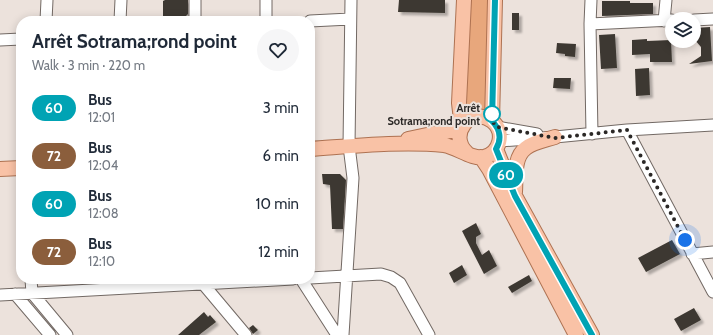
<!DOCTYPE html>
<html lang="en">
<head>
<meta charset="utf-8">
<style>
  :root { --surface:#fff; --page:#f6f6f7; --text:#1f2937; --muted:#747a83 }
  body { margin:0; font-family:Cabin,sans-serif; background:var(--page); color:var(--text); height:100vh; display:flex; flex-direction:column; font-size:15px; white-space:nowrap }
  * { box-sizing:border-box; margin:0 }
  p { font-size:13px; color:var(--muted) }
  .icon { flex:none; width:22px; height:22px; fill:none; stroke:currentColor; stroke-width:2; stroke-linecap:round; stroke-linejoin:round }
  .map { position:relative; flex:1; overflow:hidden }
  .sheet { position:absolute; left:16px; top:16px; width:299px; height:268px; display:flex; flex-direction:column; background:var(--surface); border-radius:16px; box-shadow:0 2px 10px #0003 }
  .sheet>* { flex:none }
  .badge { padding:0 8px; border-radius:13px; font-size:14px; line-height:26px }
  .fabs { position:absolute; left:665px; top:12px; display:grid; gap:8px }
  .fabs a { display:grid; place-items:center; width:36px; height:36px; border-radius:50%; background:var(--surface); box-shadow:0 2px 10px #0003; font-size:20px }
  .you { position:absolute; width:20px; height:20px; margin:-10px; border:3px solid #fff; border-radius:50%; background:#1a73e8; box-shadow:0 0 0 6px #1a73e833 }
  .map>.badge { position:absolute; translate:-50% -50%; box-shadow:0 0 0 2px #fff }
  .round { display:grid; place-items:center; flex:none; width:42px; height:42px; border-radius:21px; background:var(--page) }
  .summary { display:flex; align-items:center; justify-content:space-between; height:68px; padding:0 16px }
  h1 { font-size:19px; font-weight:700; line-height:30px }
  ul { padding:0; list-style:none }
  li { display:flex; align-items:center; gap:12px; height:48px; padding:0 16px }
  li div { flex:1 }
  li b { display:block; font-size:15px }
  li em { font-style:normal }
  li .badge { min-width:44px; font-weight:700; text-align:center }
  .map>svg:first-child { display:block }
  .green { fill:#e8a77c }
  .building { fill:#3e3932; filter:url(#shadow) }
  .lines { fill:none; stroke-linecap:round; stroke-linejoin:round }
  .minor-casing { stroke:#726964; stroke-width:13 }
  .major-casing { stroke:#ae7252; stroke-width:16 }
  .minor { stroke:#fff; stroke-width:11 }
  .major { stroke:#f9c2a6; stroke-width:14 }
  .line-casing { stroke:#fff; stroke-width:9 }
  .line { stroke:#00a3b4; stroke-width:6 }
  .walk { stroke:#2b2826; stroke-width:4; stroke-dasharray:0 7.2 }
  .stop-dot { fill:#fff; stroke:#00a3b4; stroke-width:2 }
  .labels { text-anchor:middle; stroke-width:4; stroke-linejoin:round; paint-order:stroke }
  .stop-label { font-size:11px; font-weight:bold; fill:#2b2826; stroke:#ece2dc; text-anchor:end }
</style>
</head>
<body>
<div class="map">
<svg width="713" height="335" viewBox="0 0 713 335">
  <defs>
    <filter id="shadow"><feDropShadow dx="3" dy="3" stdDeviation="1" flood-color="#0004"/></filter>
  </defs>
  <rect width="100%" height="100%" fill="#ece2dc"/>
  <!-- green -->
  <path class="green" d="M 467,0 L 490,0 L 485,112 L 464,116 Z"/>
  <!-- building -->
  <path class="building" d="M 165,0 L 188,0 L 188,14 L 186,16 L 163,17 L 163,1 Z
    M 399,0 L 445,0 L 445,13 L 398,12 Z
    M 602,1 L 630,1 L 630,3 L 653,3 L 653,14 L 602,16 Z
    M 512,13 L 519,13 L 519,30 L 512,30 Z
    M 710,27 L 712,61 L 689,64 L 701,56 L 701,47 L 695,40 L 694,28 Z
    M 615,34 L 617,68 L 601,69 L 599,35 Z
    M 647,39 L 647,41 L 671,40 L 672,62 L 650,62 L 650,54 L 632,55 L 632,40 Z
    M 557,43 L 576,44 L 575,57 L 565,56 L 565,54 L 556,53 Z
    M 649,68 L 650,95 L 636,96 L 635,69 Z
    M 554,78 L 571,78 L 570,89 L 553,88 Z
    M 322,174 L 340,174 L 346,180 L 343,229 L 332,229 L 330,185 L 323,184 Z
    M 476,223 L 481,234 L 476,237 L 476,243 L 482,255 L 489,250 L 497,266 L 484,274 L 462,231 Z
    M 672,240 L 680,254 L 646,272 L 638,258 Z
    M 462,265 L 467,275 L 454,283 L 449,273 Z
    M 529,275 L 532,281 L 512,293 L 508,287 Z
    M 694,308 L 701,320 L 681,331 L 674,319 Z
    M 204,312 L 208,317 L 210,315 L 216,322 L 199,335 L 178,335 Z
    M 253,325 L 258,330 L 253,334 L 249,328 Z"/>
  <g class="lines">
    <!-- minor casing -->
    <g class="minor-casing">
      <path id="minor" d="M 591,0 L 590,24 L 592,134
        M 694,20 L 713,19
        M 46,21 L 47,0
        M 120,21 L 121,0
        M 195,21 L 195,0
        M 266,21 L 266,0
        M 310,21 L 350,19
        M 664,21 L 666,0
        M 590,24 L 672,20
        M 0,40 L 21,39
        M 497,127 L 537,134
        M 627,130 L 713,292
        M 500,141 L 555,137 L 627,130 L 713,125
        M 692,254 L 713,252
        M 310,278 L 381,274 L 391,277 L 400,283 L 429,335
        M 31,279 L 32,293 L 67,335
        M 301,279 L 337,335
        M 204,285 L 246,335
        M 15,294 L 50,335
        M 0,295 L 293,279
        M 343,335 L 353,178 L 349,146 L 351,0"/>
    </g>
    <!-- major casing -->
    <g class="major-casing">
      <path id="major" d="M 492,121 L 495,0
        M 462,128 L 459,103 L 464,0
        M 408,139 L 441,132 L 460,130
        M 310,149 C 354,146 400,141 444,145 C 457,147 472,160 484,157 C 500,153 506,132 492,121 C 471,105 447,135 467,153
        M 496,149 L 515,196 L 592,335
        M 481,157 L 489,169 L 576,335
        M 0,169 L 21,168
        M 515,192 C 516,179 513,157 526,148 C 533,142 546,140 555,137"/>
    </g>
    <!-- minor -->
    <use href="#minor" class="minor"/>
    <!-- major -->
    <use href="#major" class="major"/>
  </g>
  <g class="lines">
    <!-- line casing -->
    <g class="line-casing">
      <path id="line" d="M 495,0 L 492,121 C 500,129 502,139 496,149 L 515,196 L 592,335"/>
    </g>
    <!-- line -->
    <use href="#line" class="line"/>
    <!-- walk -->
    <path class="walk" d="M 492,114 L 492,108 L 492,121 L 497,127 L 555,138 L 627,130 L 685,240"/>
  </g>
  <!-- markers -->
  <circle class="stop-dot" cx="492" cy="114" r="8"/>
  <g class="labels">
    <!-- stop labels -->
    <g class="stop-label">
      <text x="480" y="112">Arrêt<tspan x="480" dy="13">Sotrama;rond point</tspan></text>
    </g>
  </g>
</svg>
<div class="fabs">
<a><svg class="icon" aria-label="layers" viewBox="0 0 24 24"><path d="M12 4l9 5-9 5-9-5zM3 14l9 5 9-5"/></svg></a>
</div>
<div class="you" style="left:685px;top:240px"></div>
<b class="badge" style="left:506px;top:175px;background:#00a3b4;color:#fff">60</b>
<section class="sheet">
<div class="summary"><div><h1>Arrêt Sotrama;rond point</h1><p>Walk · 3 min · 220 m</p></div><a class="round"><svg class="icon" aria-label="heart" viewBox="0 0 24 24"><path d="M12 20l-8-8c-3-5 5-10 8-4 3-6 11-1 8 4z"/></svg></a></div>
<ul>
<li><span class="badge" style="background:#00a3b4;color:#fff">60</span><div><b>Bus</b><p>12:01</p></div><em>3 min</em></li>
<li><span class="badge" style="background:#8b5e3c;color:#fff">72</span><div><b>Bus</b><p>12:04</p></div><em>6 min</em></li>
<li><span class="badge" style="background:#00a3b4;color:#fff">60</span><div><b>Bus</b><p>12:08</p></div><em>10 min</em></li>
<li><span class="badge" style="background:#8b5e3c;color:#fff">72</span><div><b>Bus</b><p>12:10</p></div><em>12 min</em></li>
</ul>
</section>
</div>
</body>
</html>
